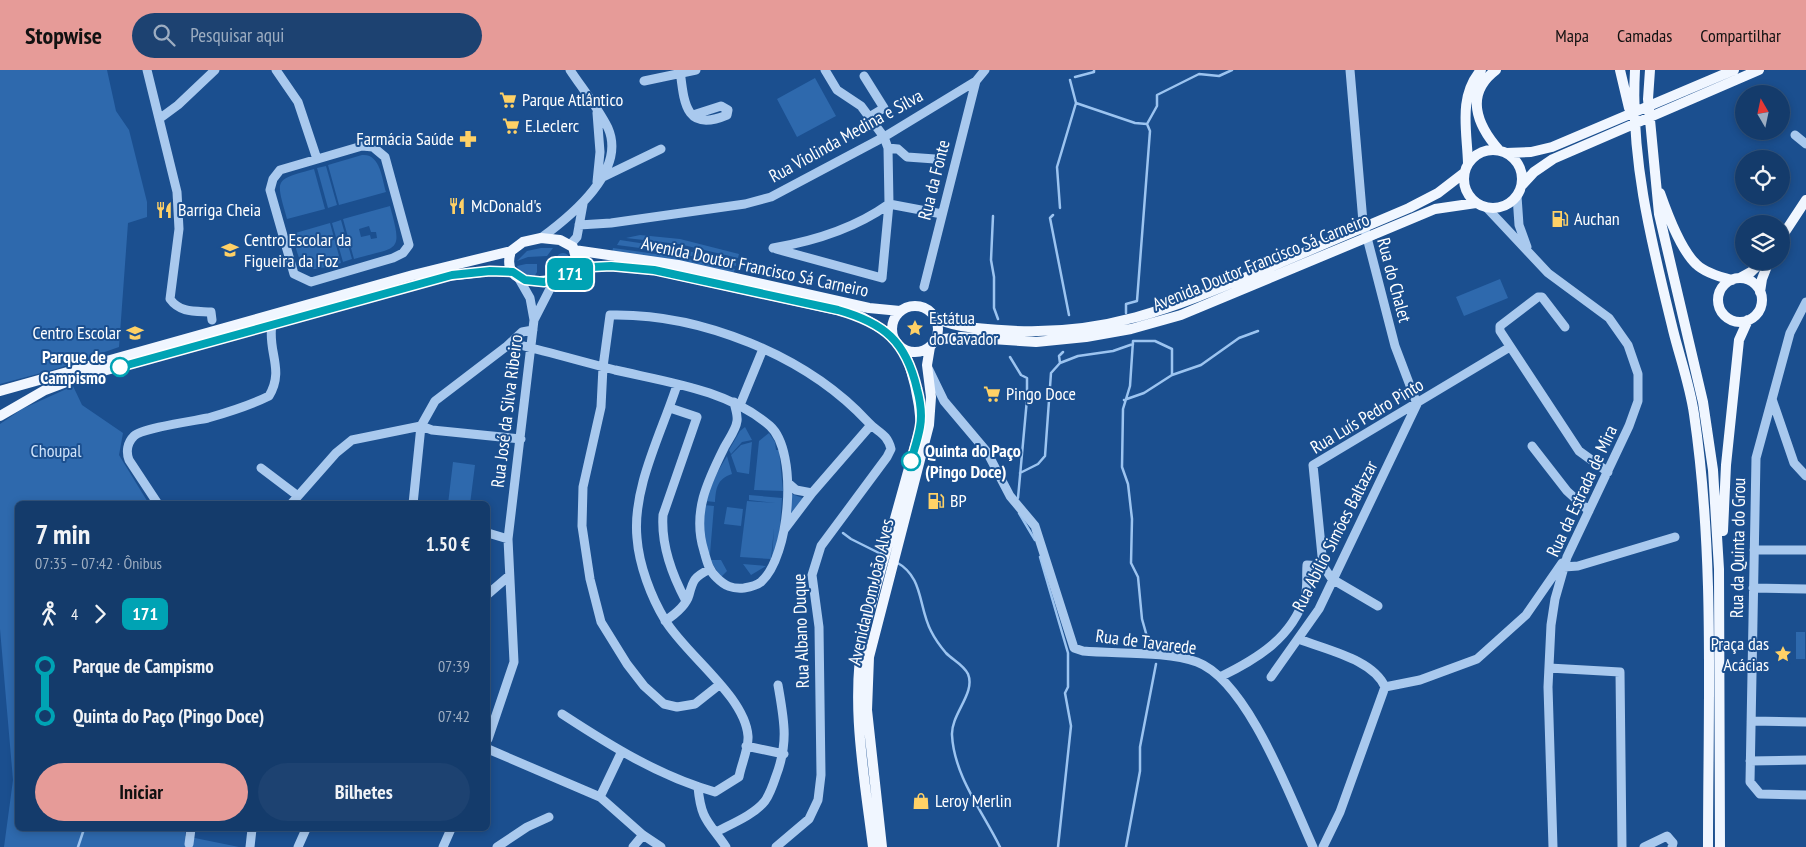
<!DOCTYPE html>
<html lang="pt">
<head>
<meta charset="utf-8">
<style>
  :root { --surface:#143b6b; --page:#1d4271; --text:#f1f3f6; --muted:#9dadc1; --line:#33557e; --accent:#e69b98 }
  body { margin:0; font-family:"PT Sans Narrow",sans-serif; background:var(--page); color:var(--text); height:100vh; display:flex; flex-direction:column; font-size:19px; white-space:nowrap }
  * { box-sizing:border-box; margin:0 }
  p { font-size:16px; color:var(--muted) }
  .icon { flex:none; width:28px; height:28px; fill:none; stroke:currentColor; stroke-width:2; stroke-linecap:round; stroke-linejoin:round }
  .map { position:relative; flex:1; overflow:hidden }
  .details { position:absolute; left:15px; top:431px; width:475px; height:330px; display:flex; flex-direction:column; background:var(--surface); border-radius:8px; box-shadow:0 2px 8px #0003,0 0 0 1px var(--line) }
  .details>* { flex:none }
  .badge { padding:0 10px; border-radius:8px; font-size:18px; line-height:32px }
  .needle { width:32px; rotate:351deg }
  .tools { position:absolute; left:1735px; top:15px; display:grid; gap:10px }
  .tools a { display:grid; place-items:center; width:55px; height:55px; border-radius:50%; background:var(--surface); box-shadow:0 2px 8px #0003,0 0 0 1px var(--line); font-size:25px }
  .map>.badge { position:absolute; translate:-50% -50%; box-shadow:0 0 0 2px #fff }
  .legs { display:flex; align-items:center; gap:8px; height:55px; padding:0 20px; font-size:16px }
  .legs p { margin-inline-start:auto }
  .summary { display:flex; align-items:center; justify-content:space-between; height:85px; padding:0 20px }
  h1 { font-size:28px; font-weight:800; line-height:38px }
  .action { display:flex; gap:10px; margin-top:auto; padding:10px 20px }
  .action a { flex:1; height:58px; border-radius:30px; background:var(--accent); color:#111; font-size:20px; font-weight:800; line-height:58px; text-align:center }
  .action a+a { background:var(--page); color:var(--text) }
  ul { padding:0 20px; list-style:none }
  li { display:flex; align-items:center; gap:18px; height:50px; font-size:19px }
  li i { display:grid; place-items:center; width:8px; height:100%; margin:0 6px; background:currentColor }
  li i::after { content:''; width:12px; height:12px; margin:-6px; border:4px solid; border-radius:50%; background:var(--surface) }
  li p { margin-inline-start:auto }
  li:first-child i { background:linear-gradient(#0000 50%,currentColor 0) }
  li:last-child i { background:linear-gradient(currentColor 50%,#0000 0) }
  header { display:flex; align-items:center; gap:30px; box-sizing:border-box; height:70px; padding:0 25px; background:var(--accent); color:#111 }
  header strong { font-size:24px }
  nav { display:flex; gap:28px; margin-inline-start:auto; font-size:18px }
  .search { width:350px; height:45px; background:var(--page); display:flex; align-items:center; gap:12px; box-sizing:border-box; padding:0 18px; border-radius:28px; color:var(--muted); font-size:19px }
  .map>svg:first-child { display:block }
  .green { fill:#2e69ad; fill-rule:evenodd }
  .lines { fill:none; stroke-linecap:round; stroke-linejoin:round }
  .stream { stroke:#9cc4f0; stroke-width:2.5 }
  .minor { stroke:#a9c9ee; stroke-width:9 }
  .major { stroke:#f0f6ff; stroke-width:10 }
  .line-1-casing { stroke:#fff; stroke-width:11 }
  .line-1 { stroke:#00a3b4; stroke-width:8 }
  .stop-1-dot { fill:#fff; stroke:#00a3b4; stroke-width:2.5 }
  .labels { text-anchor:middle; stroke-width:4; stroke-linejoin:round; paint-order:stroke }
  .poi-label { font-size:18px; fill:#fff; stroke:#1b4f8f; text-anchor:start }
  .street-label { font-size:18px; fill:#fff; stroke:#1b4f8f }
  .stop-label { font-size:18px; font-weight:bold; fill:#fff; stroke:#1b4f8f; text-anchor:end }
  .park-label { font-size:18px; fill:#cfe3fa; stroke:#1b4f8f }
</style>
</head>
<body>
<header>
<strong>Stopwise</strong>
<div class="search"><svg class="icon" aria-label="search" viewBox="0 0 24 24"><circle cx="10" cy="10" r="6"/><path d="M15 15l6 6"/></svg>Pesquisar aqui</div>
<nav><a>Mapa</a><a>Camadas</a><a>Compartilhar</a></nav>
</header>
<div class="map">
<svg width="1806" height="777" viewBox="0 0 1806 777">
  <rect width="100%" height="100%" fill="#1b4f8f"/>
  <!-- green -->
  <path class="green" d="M 0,0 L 107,0 L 116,41 L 129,60 L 147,132 L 147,147 L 128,153 L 119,277 L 56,299 L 0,314 Z
    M 815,8 L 836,46 L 797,67 L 777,29 Z
    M 362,85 C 380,83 382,108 386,122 L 339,135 L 328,95 Z
    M 326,96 L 337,135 L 328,138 L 317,98 Z
    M 314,99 L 325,139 L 287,149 C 276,109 273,110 314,99 Z
    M 390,136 C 403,184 399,176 354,189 L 343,149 ZM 369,156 L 371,162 L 376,162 L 377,168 L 371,169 L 370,165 L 361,167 L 359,159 Z
    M 341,150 L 352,189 L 343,192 L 332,153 Z
    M 330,153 L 341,193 C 300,204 303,203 292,164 Z
    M 640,165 L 680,169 L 739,184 L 738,188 L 679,174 L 626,168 Z
    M 620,170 L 679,179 L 736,192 L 736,196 L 678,183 L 617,175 Z
    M 541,178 L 553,178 L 547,186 L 528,187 L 517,191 L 527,181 Z
    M 613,178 L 678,187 L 735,199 L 733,204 L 612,183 Z
    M556 190a7 7 0 1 1 14 0a7 7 0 1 1-14 0Z
    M 526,194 L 537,194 L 537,202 L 534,207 C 526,206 519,203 517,196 Z
    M 1500,209 L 1508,228 L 1464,246 L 1456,227 Z
    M 73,316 L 82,335 L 123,363 L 119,385 L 149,434 L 18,434 L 18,759 L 186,759 L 185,766 L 239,777 L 4,777 L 13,710 L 0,559 L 0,354 L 22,339 Z
    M 745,357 L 752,370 L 742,372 L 731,384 L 729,380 L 740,361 Z
    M 769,363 L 775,372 L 776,380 L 779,380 L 783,421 L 754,420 L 759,371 Z
    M 752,372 L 749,404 L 737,402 L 731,385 L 741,375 Z
    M 727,386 L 732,404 C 717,409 716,418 715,432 L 705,431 L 717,403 Z
    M 453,392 L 475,395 L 470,434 L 448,434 Z
    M 792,424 L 805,429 L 789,449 Z
    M 749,425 L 782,428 L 779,470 L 772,489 L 774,458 L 771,489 L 740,487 L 747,431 L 776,433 L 749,430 Z
    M 704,435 L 714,436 L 710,484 L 707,482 L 703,458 Z
    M 727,437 L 743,439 L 741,456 L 724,454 Z
    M 710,490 L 721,490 L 727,501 L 721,507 Z
    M 743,494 L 766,496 L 751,505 Z
    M 1796,562 L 1805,562 L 1805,589 L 1796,589 Z"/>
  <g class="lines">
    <!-- stream -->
    <path class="stream" d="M 1075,7 L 1094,2 L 1094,0
      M 1070,10 L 1076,33 L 1135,53 L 1147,54 L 1150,61 L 1137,231 L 1126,234 L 1126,243
      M 1147,54 L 1157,36 L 1157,25 L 1199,4 L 1219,6 L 1232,0
      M 1060,138 L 1057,97 L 1076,33
      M 1053,145 L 1050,148 L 1069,245
      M 993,146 L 991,190 L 994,207 L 994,238 L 998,249
      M 1010,287 L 1021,305 L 1027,308 L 1027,329 L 1018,428
      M 1060,293 L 1059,286 L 1063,282
      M 1124,330 L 1144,323 L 1172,305 L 1201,295 L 1239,268 L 1258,261
      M 1020,403 L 1038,394 L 1045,386 L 1051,303 L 1060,293 L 1078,286 L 1113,281 L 1133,274
      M 1019,443 L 1035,470
      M 843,463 L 851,469 L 883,485
      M 1040,487 L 1068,583 L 1068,617 L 1065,623 L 1071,656 L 1058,777
      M 896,492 C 924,507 918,536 931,561 C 935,569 940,576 946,583 C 953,590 964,595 968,604 C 976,623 951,644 952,665 C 954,706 983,742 1000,777
      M 1151,581 L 1142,549 L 1138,507 L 1131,493 L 1132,449 L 1128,414 L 1122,397 L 1123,339 L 1130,316 L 1133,271 L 1155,271 L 1172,279 L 1172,305
      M 78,777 L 84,759
      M 1126,777 L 1140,701 L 1140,677 L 1156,594"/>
    <!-- minor -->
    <path class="minor" d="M 147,0 L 177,122 L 179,159 L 170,229 C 180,243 195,241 211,242 L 212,250
      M 276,0 L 298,32 L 317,89
      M 680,0 C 684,32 685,63 727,45 L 728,40 L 721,36 L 693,45
      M 1350,0 L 1363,152 L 1395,276 L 1417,334
      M 864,6 L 884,38 L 869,47
      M 644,11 L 696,0
      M 159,49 L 178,35 L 215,0
      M 1795,65 L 1806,74
      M 362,76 L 373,77 L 385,87 L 409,175 L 403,183 L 393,188 L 311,212 L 294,204 L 270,120 L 273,109 L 280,100 Z
      M 888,78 L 898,79 L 907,87 L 935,89
      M 601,108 L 661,79
      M 597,112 L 600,82 L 597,43
      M 1517,126 L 1519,155 L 1527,177
      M 1487,138 L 1548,203 L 1609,248 L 1628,275 L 1638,304 L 1638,331 L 1629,356 L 1567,487 L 1555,529 L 1551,555 L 1548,617 L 1553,777
      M 579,155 L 611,153 L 745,134 L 771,127 L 884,67 L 976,11 L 985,0
      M 541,168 C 571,146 627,101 608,58 C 598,38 582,18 570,0
      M 570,175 L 577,167 L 583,134
      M 773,178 C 815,171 854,159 889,134 L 888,78 L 884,67 L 861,36 L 837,20 L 825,0
      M 776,179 L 882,208 L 889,134 L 942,144
      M 924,217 L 976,11
      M 1806,232 L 1790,263 L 1756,388 L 1750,712 L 1760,724 L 1806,725
      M 534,250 L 554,211
      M 1565,257 L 1542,227 L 1538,227 L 1500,256 L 1500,261 L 1579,381 L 1608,402
      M 533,260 L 522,262 L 507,276 L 520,275 C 552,283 584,292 615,300 C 667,312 729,320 770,356 C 799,382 790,487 761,512 C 756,516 750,517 744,518 C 732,519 725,516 717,508 C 709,501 707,492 704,481 C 692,443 707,412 724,378 C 728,370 736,360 737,351 C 738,345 735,338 734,332
      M 929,300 L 944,331 L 987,382 L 1010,426 L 1035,456 L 1074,578 L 1083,581 C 1116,584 1167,581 1197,592 C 1248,611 1291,729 1313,777
      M 1772,329 L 1794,393 L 1806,406
      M 740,335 L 763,279
      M 670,338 L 697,347 L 663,445 C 661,475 672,505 686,531
      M 1532,376 L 1567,421 L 1589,441
      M 261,398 L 298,426
      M 788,413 L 796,420 L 812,423
      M 158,434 L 129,390 C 126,382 127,373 134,366 C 142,358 193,351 208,348 C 229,342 249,336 269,326 C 285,299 267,282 272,254
      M 291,434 L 336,383 L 352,370 L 421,356 L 432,360 L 521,369
      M 413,434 L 421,356 L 435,331 L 507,276
      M 784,460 L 812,423 L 871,355
      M 488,463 L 508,469
      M 1754,480 L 1806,480
      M 1564,497 L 1578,496 L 1675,467
      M 1753,518 L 1806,519
      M 488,524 L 509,506
      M 1378,536 L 1332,509 L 1323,496 L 1313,395 L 1510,277
      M 665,551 C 674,545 686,536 689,525 C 693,510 694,507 710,499
      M 1299,569 C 1326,580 1373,589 1385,617
      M 1549,598 L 1620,602 L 1622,777
      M 1220,607 C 1257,589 1292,568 1305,526 C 1308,518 1306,505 1307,495 L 1323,496
      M 1271,607 L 1319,539 L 1417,334
      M 719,615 L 695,634 L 677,637 L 664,634 L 644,616 L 627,594 L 601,552 L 590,509 L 582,456 L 583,417 L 601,337 L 603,297 L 610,245 C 700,243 806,285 868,352 C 878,363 887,363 891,379 L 887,387 L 821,476 L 812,505 L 819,557 L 821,705 L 818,730 L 809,749 L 776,777
      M 562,644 C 611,676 659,706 715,722 L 739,707 C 741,695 749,678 748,666 C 745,626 685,584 665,550 C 651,527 639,495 637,468 C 632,418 662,362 677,315
      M 1751,651 L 1806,652
      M 488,669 L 514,592 L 508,469 L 534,250 L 530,228 L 518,207
      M 746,676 L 784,684
      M 488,679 L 600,727 L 643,765 L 661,777
      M 1750,691 L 1806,690
      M 698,717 C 701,750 708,751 726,777
      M 600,727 L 621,683
      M 716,762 C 731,754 754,745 765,731 C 770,724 773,715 776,706 C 789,672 784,650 778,615
      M 189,774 L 191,759
      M 250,777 L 252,759
      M 298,777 L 306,759
      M 443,777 L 451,759
      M 497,777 L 527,757 L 549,747
      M 633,777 L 643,765
      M 1323,777 L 1340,742 L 1385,617 L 1420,610 L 1477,589 L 1526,545 L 1562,493
      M 1644,777 L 1667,766 L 1673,773 L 1672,777"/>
    <!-- major -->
    <path class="major" d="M 1496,0 C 1464,24 1477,55 1499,80
      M 1620,0 L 1629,38
      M 1635,0 C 1630,90 1652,174 1673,260 C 1680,288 1690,316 1694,344 C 1715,487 1708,633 1708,777
      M 1650,0 L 1648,29 L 1659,144 L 1703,332 L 1713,400 L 1719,499 L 1720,777
      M1464 109a29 29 0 1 1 58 0a29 29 0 1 1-58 0Z
      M 1506,83 L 1531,82 L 1552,77 L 1734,0
      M 1468,93 C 1467,60 1458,27 1481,0
      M 1522,115 L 1534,102 L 1553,89 L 1759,0
      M 1660,123 C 1667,143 1680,179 1696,194 C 1704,202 1720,207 1732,210
      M 541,168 L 560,170 L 573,177 L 577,192 L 570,204 C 549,214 499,219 511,181 L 523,172 Z
      M 1781,168 L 1806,130
      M 574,180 L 678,195 L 869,238 L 900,241
      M 570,204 L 592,197 L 611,196 L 655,200 L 838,240 L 862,247 L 893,266
      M 1740,208 L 1751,202 L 1762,191
      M1718 230a22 22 0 1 1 44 0a22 22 0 1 1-44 0Z
      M 1760,222 L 1762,209 L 1769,191
      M892 259a23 23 0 1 1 46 0a23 23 0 1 1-46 0Z
      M 934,247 C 955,258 978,258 1001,260 C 1101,268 1173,238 1263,200 C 1312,179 1360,159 1409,138 L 1438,123 L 1464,103
      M 935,270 L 961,267 L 1036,272 L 1086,267 L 1131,259 L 1181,245 L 1435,139 L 1476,133
      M 0,321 L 413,205 L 511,181
      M 0,346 L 45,320 L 74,309 L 447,206 L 490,201 L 513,202
      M 1723,461 L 1726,395 L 1739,270 L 1748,250
      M 873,777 C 864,705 850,632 864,560 L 921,355 C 919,328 914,305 904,280
      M 882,777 L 867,640 L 869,587 L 929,355 L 931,327 L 927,295 L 930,277"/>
  </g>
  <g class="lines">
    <!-- line-1 casing -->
    <g class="line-1-casing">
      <path id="line-1" d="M 120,297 L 452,205 L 490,201 L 513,202 L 525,210 L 544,212 L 592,197 L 611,196 L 654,200 L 838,240 C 884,253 906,271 917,319 C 920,330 922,346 920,357 C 918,369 914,380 911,391"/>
    </g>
    <!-- line-1 -->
    <use href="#line-1" class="line-1"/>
  </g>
  <!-- icons -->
  <defs>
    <g id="supermarket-bare" transform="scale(1.35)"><path d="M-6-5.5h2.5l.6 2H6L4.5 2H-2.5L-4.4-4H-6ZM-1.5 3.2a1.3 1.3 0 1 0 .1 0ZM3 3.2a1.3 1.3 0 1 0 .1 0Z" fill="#ffd166" stroke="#1b4f8f" stroke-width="2.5" paint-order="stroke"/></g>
    <g id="pharmacy-bare" transform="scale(1.35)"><path d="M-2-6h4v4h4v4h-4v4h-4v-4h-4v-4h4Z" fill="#ffd166" stroke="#1b4f8f" stroke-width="2.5" paint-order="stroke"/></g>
    <g id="restaurant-bare" transform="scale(1.35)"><path d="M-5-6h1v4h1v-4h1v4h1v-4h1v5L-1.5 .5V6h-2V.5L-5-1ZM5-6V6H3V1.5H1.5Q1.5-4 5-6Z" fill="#ffd166" stroke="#1b4f8f" stroke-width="2.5" paint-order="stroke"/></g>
    <g id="fuel-bare" transform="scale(1.35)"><path d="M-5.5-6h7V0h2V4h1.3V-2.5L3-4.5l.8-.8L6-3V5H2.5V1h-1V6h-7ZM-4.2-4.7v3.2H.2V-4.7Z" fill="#ffd166" stroke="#1b4f8f" stroke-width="2.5" paint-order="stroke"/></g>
    <g id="school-bare" transform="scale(1.35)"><path d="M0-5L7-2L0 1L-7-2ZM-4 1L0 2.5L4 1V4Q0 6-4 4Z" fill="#ffd166" stroke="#1b4f8f" stroke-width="2.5" paint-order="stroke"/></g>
    <g id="sight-bare" transform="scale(1.35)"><path d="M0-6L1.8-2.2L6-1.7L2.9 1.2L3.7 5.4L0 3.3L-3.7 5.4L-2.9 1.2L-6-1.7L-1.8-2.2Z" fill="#ffd166" stroke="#1b4f8f" stroke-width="2.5" paint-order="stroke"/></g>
    <g id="shop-bare" transform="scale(1.35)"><path d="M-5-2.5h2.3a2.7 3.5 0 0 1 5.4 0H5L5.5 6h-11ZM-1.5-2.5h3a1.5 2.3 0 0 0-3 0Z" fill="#ffd166" stroke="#1b4f8f" stroke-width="2.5" paint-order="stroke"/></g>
  </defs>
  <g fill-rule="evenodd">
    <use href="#supermarket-bare" x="508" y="30"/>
    <use href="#supermarket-bare" x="511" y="56"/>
    <use href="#pharmacy-bare" x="468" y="69"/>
    <use href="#restaurant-bare" x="457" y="136"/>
    <use href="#restaurant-bare" x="164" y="140"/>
    <use href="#fuel-bare" x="1560" y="149"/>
    <use href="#school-bare" x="230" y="180"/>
    <use href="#sight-bare" x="915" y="258"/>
    <use href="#school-bare" x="135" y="263"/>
    <use href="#supermarket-bare" x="992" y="324"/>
    <use href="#fuel-bare" x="936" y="431"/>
    <use href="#sight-bare" x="1783" y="584"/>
    <use href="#shop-bare" x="921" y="731"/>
  </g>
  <!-- markers -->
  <g class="stop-1-dot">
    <circle cx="120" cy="297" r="9"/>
    <circle cx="911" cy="391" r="9"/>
  </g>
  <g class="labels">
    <!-- poi labels -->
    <g class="poi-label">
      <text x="522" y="36">Parque Atlântico</text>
      <text x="525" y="62">E.Leclerc</text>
      <text x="454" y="75" text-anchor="end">Farmácia Saúde</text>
      <text x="471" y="142">McDonald's</text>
      <text x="178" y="146">Barriga Cheia</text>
      <text x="1574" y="155">Auchan</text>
      <text x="244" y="176">Centro Escolar da<tspan x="244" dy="21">Figueira da Foz</tspan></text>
      <text x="929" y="254">Estátua<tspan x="929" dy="21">do Cavador</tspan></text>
      <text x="121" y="269" text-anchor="end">Centro Escolar</text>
      <text x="1006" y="330">Pingo Doce</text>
      <text x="950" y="437">BP</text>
      <text x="1769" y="580" text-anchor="end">Praça das<tspan x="1769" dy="21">Acácias</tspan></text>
      <text x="935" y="737">Leroy Merlin</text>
    </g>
    <!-- street labels -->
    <g class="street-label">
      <text transform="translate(846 66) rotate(-29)" y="6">Rua Violinda Medina e Silva</text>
      <text transform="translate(934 110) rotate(-76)" y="6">Rua da Fonte</text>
      <text transform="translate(1261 192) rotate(-22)" y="6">Avenida Doutor Francisco Sá Carneiro</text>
      <text transform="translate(755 197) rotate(12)" y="6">Avenida Doutor Francisco Sá Carneiro</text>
      <text transform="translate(1394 210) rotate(75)" y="6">Rua do Chalet</text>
      <text transform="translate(507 341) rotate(-83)" y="6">Rua José da Silva Ribeiro</text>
      <text transform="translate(1367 346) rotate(-31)" y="6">Rua Luís Pedro Pinto</text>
      <text transform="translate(1582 421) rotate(-65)" y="6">Rua da Estrada de Mira</text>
      <text transform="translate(1335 466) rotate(-63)" y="6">Rua Abílio Simões Baltazar</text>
      <text transform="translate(1738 478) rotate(-89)" y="6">Rua da Quinta do Grou</text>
      <text transform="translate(871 522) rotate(-77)" y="6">Avenida Dom João Alves</text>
      <text transform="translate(801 561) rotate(-92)" y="6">Rua Albano Duque</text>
      <text transform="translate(1146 572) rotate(7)" y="6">Rua de Tavarede</text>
    </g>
    <!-- stop labels -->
    <g class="stop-label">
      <text x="106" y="293">Parque de<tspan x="106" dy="21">Campismo</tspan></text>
      <text x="925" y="387" text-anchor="start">Quinta do Paço<tspan x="925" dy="21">(Pingo Doce)</tspan></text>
    </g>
    <!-- park labels -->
    <g class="park-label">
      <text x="56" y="387">Choupal</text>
    </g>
  </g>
</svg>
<div class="tools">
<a><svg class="needle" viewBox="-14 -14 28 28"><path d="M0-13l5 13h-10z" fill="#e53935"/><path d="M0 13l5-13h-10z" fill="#9dadc1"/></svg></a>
<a><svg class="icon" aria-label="locate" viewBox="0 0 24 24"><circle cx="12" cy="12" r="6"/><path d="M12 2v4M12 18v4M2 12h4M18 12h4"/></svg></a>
<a><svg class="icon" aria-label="layers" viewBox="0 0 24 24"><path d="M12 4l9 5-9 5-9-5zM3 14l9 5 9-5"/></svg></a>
</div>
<b class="badge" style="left:570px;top:204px;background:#00a3b4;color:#fff">171</b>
<section class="details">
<div class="summary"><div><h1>7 min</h1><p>07:35 – 07:42 · Ônibus</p></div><b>1.50 €</b></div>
<div class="legs"><svg class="icon" aria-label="walk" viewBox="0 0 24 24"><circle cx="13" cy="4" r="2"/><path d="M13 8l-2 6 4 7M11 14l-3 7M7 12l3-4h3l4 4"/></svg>4<svg class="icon" aria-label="forward" viewBox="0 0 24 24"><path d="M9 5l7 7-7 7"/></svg><b class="badge" style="background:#00a3b4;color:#fff">171</b></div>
<ul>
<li><i style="color:#00a3b4"></i><b>Parque de Campismo</b><p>07:39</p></li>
<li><i style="color:#00a3b4"></i><b>Quinta do Paço (Pingo Doce)</b><p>07:42</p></li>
</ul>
<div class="action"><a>Iniciar</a><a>Bilhetes</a></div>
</section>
</div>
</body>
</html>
